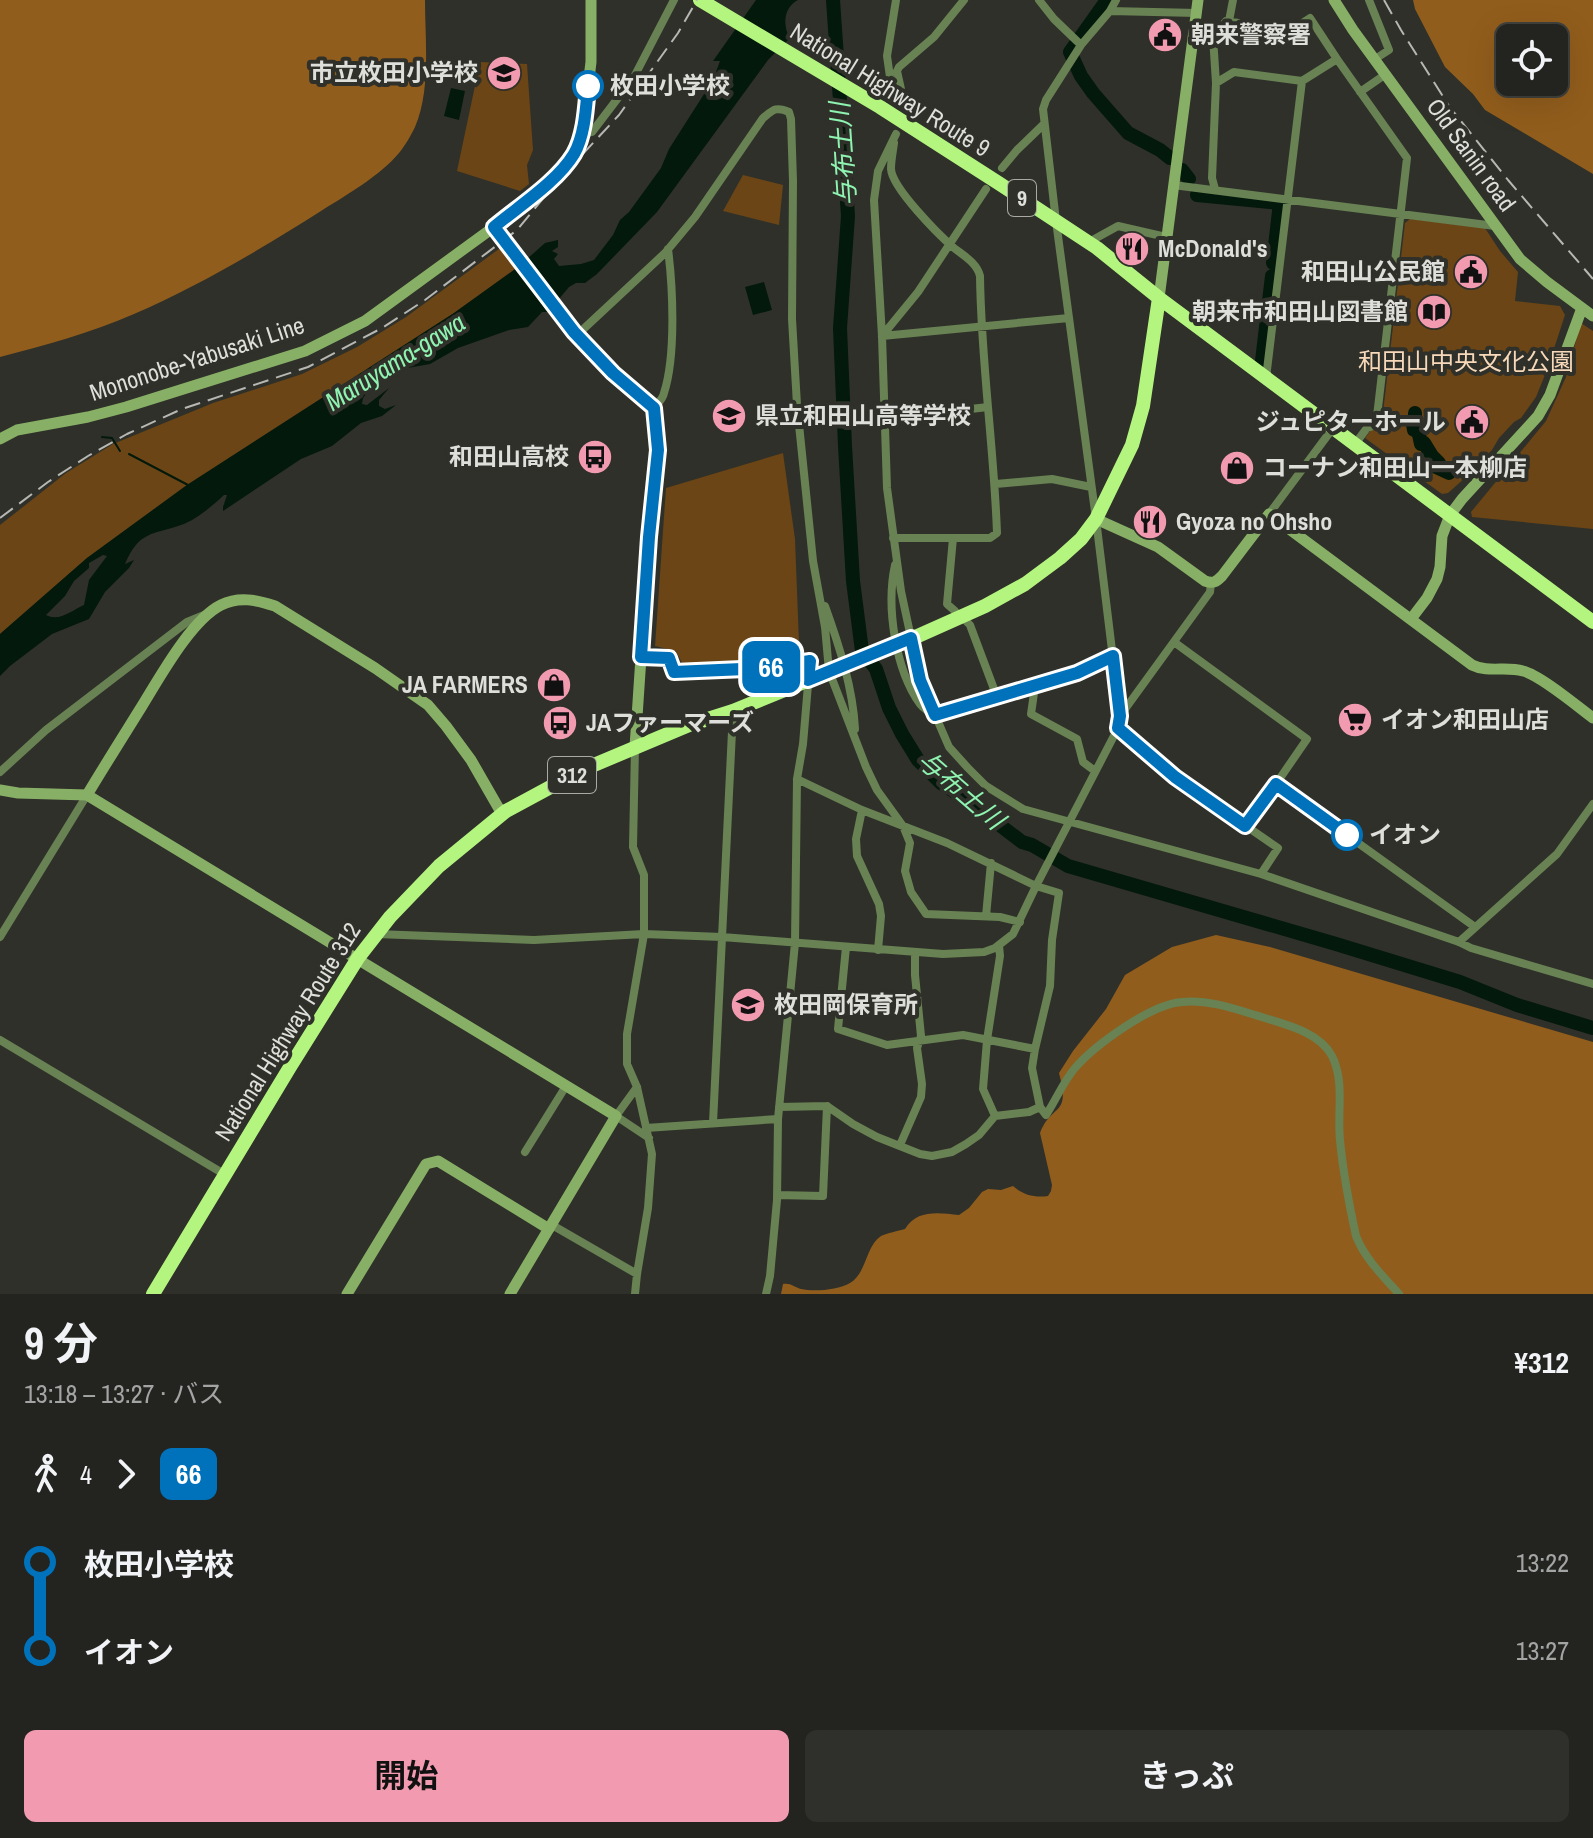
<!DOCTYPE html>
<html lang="ja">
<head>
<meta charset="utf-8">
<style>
  :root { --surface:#23241f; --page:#2f302c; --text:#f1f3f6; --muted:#a3a4a4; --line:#40413d; --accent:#f29ab0 }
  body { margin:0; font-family:"Archivo Narrow","Noto Sans JP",sans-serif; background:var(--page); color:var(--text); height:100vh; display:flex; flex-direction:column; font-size:30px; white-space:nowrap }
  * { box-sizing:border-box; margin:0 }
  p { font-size:26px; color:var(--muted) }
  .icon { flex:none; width:44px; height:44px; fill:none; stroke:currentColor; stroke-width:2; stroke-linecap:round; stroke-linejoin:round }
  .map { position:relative; height:1294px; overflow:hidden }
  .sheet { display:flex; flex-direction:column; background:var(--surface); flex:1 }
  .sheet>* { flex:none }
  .badge { padding:0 16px; border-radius:12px; font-size:28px; line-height:52px }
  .controls { position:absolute; left:1496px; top:24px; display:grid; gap:16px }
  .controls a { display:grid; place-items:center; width:72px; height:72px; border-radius:12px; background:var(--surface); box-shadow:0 8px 32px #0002,0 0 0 2px var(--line); font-size:40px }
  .map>.badge { position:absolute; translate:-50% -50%; box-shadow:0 0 0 4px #fff }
  .legs { display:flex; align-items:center; gap:12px; height:88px; padding:0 24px; font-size:26px }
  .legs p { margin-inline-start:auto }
  .overview { display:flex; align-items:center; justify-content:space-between; height:136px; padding:0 24px }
  h1 { font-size:44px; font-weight:700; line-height:60px }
  .cta { display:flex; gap:16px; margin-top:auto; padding:16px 24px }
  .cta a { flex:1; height:92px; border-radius:12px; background:var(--accent); color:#111; font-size:32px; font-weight:700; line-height:92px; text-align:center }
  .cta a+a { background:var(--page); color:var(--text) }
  ul { padding:0 24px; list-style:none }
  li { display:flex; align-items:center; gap:28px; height:88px; font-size:30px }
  li i { display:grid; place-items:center; width:12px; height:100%; margin:0 10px; background:currentColor }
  li i::after { content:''; width:20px; height:20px; margin:-10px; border:6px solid; border-radius:50%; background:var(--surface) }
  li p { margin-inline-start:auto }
  li:first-child i { background:linear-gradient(#0000 50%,currentColor 0) }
  li:last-child i { background:linear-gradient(currentColor 50%,#0000 0) }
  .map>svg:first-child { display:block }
  .green { fill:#6b4515 }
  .forest { fill:#915d1c; fill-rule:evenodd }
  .water { fill:#03190b; fill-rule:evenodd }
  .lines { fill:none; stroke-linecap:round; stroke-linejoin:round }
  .stream { stroke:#03190b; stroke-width:2 }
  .river { stroke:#03190b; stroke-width:14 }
  .street { stroke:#688254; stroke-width:8 }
  .secondary { stroke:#87b066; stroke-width:11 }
  .highway { stroke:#b4f57f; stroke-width:14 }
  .rail { stroke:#b7b7b3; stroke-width:2; stroke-dasharray:16 8; stroke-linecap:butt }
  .highway-bridge { stroke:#b4f57f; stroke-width:14 }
  .line-1-casing { stroke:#fff; stroke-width:18 }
  .line-1 { stroke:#0072bc; stroke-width:12 }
  .stop-1-dot { fill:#fff; stroke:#0072bc; stroke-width:4 }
  .labels { text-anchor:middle; stroke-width:8; stroke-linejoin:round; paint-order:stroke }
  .shield { fill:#2f3029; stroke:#aaaaa5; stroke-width:2 }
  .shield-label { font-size:22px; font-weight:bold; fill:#dededa }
  .poi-label { font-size:24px; font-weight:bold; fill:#dededa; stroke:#2f3029; text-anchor:start }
  .stop-label { font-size:24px; font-weight:bold; fill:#dededa; stroke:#2f3029; text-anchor:start }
  .street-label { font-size:24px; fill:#dededa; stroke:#2f3029 }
  .park-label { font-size:24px; fill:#f7d9ba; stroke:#2f3029 }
  .water-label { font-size:26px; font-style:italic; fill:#8ff4b1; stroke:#2f3029 }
</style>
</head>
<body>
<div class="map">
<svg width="1593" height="1294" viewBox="0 0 1593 1294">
  <rect width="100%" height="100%" fill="#2f3029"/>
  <!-- green -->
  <path class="green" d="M 480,62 L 527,64 L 533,150 L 527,165 L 529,184 L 520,191 L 457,171 Z
    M 743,175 L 783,185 L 779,225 L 723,211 Z
    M 1410,219 L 1485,228 L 1500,251 L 1518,272 L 1515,301 L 1560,306 L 1565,315 L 1547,370 L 1536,397 L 1521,418 L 1514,422 L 1499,438 L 1492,450 L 1465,478 L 1448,493 L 1442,494 L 1365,438 L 1371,430 L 1381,430 L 1405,223 Z
    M 503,246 L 518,267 L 454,313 L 187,485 L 87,558 L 0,634 L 0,525 L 66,473 L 113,444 L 213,403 L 302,374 L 357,347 L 406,317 Z
    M 1581,323 L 1593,331 L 1593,529 L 1472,517 L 1471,512 L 1546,421 L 1566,377 Z
    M 783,453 L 795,539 L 799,643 L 788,656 L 683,665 L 676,651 L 655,646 L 666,488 Z"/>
  <!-- forest -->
  <path class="forest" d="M 0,0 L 425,0 C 425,40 431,90 415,127 C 411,135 405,146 399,153 C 381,175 345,196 321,211 C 261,249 199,286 134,314 C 91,333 45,345 0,357 Z
    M 1413,0 L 1593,0 L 1593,174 L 1485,110 L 1473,94 L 1445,67 L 1415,9 ZM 1554,38 L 1554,82 L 1510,82 L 1510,38 Z
    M 1216,935 L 1270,947 L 1593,1042 L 1593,1294 L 781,1294 L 783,1284 C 792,1283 793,1287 801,1289 C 814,1292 838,1290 850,1283 C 867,1273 865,1247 881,1236 C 887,1233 898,1231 905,1229 C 917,1209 939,1213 959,1215 L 969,1208 L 982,1192 L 988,1189 L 1001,1190 L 1013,1186 C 1023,1195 1035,1198 1048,1196 L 1051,1191 L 1052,1185 L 1040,1133 C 1052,1102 1071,1118 1059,1073 L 1073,1051 L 1106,1009 L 1125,975 L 1172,947 Z"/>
  <!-- water -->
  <path class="water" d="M 756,0 L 798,0 C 784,7 782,25 790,38 L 768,60 L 657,212 L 597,274 L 585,283 L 576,283 L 569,287 L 548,312 L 542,312 L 528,327 L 509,330 L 458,348 L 430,364 L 402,369 L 387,369 L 363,398 L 362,404 L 367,405 L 389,388 L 379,400 L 379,406 L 385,409 L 396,405 L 382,416 L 361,423 L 332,446 L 301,459 L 223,511 L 223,507 L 227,495 L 224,495 C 212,506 196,520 181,525 C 152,535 139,531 125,564 L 134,560 L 129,568 L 105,592 L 89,619 L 52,634 L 10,666 L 0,676 L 0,634 L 87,558 L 187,485 L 454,313 L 518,267 L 545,243 L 558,240 L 558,247 L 552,251 L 558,254 L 554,259 L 559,266 L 581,264 L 594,260 L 613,235 L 620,220 L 629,212 L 661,168 L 669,149 L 713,80 L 720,61 L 713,61 ZM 103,555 L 107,556 L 89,580 L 84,605 C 71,611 59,622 46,615 L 65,596 L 74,581 L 89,568 L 89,563 Z
    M 451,88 L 465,91 L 459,120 L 444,116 Z
    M 764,282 L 772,310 L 753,315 L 745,287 Z"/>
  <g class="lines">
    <!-- stream -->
    <path class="stream" d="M 102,437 L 112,438 L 120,451
      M 129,454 L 188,485"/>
    <!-- river -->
    <path class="river" d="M 833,0 L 848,216 L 840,328 L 845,446 L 853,581 L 862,651 L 876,669 L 889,708 L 902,734 L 918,760 L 941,783 L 963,797 L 1022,842 L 1032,845 L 1068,866 L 1336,944 L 1460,982 L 1517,1005 L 1593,1028
      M 1107,0 L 1070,52 L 1081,76 L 1093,93 L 1128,133 L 1160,150 L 1170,158
      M 1182,170 L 1189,179
      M 1197,195 L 1280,203 L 1273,263
      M 1262,361 L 1272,276
      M 1415,413 L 1415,422 L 1413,424 L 1414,430 L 1418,430 L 1421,444 L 1424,443 L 1432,456 L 1439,463 L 1436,467 L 1449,473"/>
    <!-- street -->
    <path class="street" d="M 896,0 L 887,56 L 890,77 L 897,101
      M 1039,0 L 1054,19 L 1081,45
      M 1369,0 L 1389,50 L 1375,59
      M 1110,11 L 1197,13
      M 1229,21 L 1233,0
      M 1213,37 L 1216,83
      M 1193,38 L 1213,37 L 1226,21 L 1257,26 L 1296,27 L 1310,18 L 1337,59
      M 1360,92 L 1386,74
      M 898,102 L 901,89 L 897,71 L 899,67 L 934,37 L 964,0
      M 581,133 L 592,132 L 634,77 L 674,0
      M 896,134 L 878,171 L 874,200 L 882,336 L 887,488 L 901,591 L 920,680 L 949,747 L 968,768 L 986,786 L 1023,809 L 1261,874 L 1459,942 L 1471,948 L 1593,984
      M 1002,168 L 1017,150 L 1044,124
      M 1173,185 L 1495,226
      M 1215,189 L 1212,178 L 1216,83 L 1234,72 L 1302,81 L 1337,59 L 1407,158 L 1376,425 L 1367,428 L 1355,444
      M 1089,242 L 1118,226 L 1166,237
      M 577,335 L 665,253 L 695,217 L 763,118 C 773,110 776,106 789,112 L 791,119 L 793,181 L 792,319 L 797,405 L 813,561 L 825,627 L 829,671 L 866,767 L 877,790 L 903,826 L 910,843 L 905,871 L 911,892 L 926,914 L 1000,917 L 1020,922
      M 882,336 L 1069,318
      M 882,336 L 918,292 L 986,189
      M 1266,378 L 1302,81
      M 654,408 C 658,403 663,399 664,393 C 676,356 673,288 668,249
      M 884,419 L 988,407
      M 996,484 L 1052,479 L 1091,487
      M 1269,514 L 1333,428
      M 893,538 L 990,538 L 997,533 C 994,447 981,362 980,276 C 977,263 964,256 954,248 C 939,235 892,188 891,169 C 891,160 893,151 894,143
      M 953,538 L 947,604 L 955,611
      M 895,565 C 886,606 895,669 920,704 C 924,709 929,712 935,715 L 1077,673 L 1113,656
      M 825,606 C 839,645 853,688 855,729
      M 967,622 L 970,625 L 997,697
      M 1174,642 L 1307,739 L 1276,784 L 1245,826
      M 641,657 L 669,658 L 674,672 L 767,668 L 810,661 L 803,744 L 797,779 L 795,943 L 778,1119 L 777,1200 L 770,1276 L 766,1294
      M 1035,686 L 1031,714 L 1077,739 L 1083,762 L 1095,771
      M 1120,716 L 1210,592 L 1211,583
      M 1118,728 L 1175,777 L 1278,848 L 1261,874
      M 0,772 L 46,730 L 187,622 L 204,615
      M 797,779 L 862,810 L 947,843 L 1036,886 L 1059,893 L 1052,940 L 1050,986 L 1035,1049 L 1032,1068 L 1040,1107 L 1046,1115 C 1056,1100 1063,1082 1075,1068 C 1095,1045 1151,1004 1182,1002 C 1210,999 1238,1010 1265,1018 C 1288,1025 1320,1033 1332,1056 C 1345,1082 1337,1112 1340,1140 C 1343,1172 1349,1204 1356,1236 C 1365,1259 1383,1276 1399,1294
      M 1276,784 L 1475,927
      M 862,810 L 856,839 L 857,856 L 879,904 L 881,916 L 878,950
      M 986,916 L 991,863
      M 376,934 L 534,940 L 644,934 L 722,937 L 943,954 L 984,952 L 995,948 L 1013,934 L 1036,886 L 1118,728 L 1120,716 L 1096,519 L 1056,221 L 1043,109 L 1046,100 L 1081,45 L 1110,11 L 1116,0
      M 0,937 L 87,795
      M 1459,942 L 1557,854 L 1593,804
      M 846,947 L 838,1029 L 887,1045 L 963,1035 L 1035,1049
      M 0,1040 L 224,1174
      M 637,1087 L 616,1116 L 649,1138
      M 779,1107 L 827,1106 L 853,1124 L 877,1137 L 920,1154 L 932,1156 L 952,1152 L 966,1144 L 979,1135 L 995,1116 L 1029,1112 L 1040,1107
      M 995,1116 L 983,1089 L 987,1040 L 1000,956 L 999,945
      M 713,1123 L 733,711
      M 646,1128 L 778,1119
      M 900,1145 L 921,1097 L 922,1084 L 917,1048 L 921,1036 L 915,975 L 915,952
      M 525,1152 L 566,1086
      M 777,1195 L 823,1196 L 827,1106
      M 552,1225 L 637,1274
      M 635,1294 L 637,1274 L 648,1208 L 652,1154 L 637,1087 L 627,1064 L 627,1034 L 644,934 L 644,875 L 633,847 L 635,747"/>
    <!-- secondary -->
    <path class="secondary" d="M 1334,0 L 1353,30 L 1520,259 L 1547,282 L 1593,316
      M 508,244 L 574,332 L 613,373 L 654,408 L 658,450 L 649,537 L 635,747
      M 1159,298 L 1198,0
      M 0,439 L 17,430 L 88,417 L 126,407 L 305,351 L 365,321 L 494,227 L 553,178 L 574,153 L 585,111 L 591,62 L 591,0
      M 1096,519 L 1158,547 L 1205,581 C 1213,584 1216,582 1222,576 L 1269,514 L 1472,665 C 1488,673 1506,666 1523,671 C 1540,675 1577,706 1593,718
      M 1411,619 L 1427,598 L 1437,579 L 1440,567 L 1442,536 L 1450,515 L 1462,499 L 1538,416 L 1550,395 L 1582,308
      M 0,790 L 18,793 L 87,795 L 616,1116 L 510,1294
      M 87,795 C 105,765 124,735 142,706 C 160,677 191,620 221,605 C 239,596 257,600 275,606 L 375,668 L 428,705 L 446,726 L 471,760 L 502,814
      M 347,1294 L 426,1164 L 438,1161 L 549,1229"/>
    <!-- highway -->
    <path class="highway" d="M 700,0 L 880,107 L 1000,184 L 1097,248 L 1159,298 L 1593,622
      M 902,643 L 985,606 L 1025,584 L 1060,558 L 1081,539 L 1096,519 L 1132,445 L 1143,406 L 1159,298
      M 153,1294 L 290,1067 L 358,958 L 390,917 L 439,866 L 506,811 L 582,770 L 689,725 L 733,711 L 836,669"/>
    <!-- rail -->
    <path class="rail" d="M 1384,0 L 1401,30 L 1449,106 L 1508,180 L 1593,279
      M 0,518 L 48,482 L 88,456 L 127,434 L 182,409 L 308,367 L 382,328 L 425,300 L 517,230 L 555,184 L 619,115 L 678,33 L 697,0"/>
    <!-- highway-bridge -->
    <path class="highway-bridge" d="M 836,669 L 902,643"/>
  </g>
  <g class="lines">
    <!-- line-1 casing -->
    <g class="line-1-casing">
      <path id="line-1" d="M 588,86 C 586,107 585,135 574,154 C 557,182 519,206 494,227 L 574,332 L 613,373 L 654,408 L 658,450 L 649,537 L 641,657 L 669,658 L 674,672 L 767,668 L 810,661 L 808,680 L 911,638 L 920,680 L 935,715 L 1077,673 L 1113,656 L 1120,716 L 1118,728 L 1175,777 L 1245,826 L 1276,784 L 1347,835"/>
    </g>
    <!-- line-1 -->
    <use href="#line-1" class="line-1"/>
  </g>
  <!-- icons -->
  <defs>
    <g id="civic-disc" transform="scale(1.8)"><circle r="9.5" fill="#f29ab0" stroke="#2f3029"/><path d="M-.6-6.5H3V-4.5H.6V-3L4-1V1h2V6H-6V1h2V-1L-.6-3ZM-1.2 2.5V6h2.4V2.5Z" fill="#111"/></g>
    <g id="school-disc" transform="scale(1.8)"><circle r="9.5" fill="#f29ab0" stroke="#2f3029"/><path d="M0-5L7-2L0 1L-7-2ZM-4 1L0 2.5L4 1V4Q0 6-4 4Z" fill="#111"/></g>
    <g id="restaurant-disc" transform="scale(1.8)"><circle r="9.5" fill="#f29ab0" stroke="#2f3029"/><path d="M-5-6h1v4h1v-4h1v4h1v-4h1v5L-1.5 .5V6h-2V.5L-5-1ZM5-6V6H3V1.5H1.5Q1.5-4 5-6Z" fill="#111"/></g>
    <g id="library-disc" transform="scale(1.8)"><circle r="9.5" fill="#f29ab0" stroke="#2f3029"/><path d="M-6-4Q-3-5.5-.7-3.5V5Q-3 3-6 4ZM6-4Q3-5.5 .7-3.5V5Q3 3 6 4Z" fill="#111"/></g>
    <g id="bus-disc" transform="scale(1.8)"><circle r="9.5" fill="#f29ab0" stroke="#2f3029"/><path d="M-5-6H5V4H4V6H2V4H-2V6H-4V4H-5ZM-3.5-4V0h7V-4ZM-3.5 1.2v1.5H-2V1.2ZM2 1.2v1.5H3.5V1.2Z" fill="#111"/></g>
    <g id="shop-disc" transform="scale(1.8)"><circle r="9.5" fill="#f29ab0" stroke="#2f3029"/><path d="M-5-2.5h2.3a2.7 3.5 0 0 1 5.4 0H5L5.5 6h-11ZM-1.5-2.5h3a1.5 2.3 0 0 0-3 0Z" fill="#111"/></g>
    <g id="supermarket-disc" transform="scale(1.8)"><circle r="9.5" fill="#f29ab0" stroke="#2f3029"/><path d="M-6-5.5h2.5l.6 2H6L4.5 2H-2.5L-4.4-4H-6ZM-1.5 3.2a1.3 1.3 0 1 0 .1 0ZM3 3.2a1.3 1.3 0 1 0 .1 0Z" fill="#111"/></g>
  </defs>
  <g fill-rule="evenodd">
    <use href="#civic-disc" x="1165" y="35"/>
    <use href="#school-disc" x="504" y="73"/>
    <use href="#restaurant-disc" x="1132" y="249"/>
    <use href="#civic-disc" x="1471" y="272"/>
    <use href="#library-disc" x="1434" y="312"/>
    <use href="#school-disc" x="729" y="416"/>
    <use href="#civic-disc" x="1472" y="422"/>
    <use href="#bus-disc" x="595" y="457"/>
    <use href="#shop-disc" x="1237" y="468"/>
    <use href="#restaurant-disc" x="1150" y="522"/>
    <use href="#shop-disc" x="554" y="685"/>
    <use href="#supermarket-disc" x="1355" y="720"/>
    <use href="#bus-disc" x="560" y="723"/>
    <use href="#school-disc" x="748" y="1005"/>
  </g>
  <!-- markers -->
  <g class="stop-1-dot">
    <circle cx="588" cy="86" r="14"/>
    <circle cx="1347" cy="835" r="14"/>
  </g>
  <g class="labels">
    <!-- shield labels -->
    <g class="shield">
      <rect x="1008" y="180" width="28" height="36" rx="6"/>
      <rect x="548" y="757" width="48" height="36" rx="6"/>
    </g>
    <g class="shield-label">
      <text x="1022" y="206">9</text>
      <text x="572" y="783">312</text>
    </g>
    <!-- poi labels -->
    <g class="poi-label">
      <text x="1191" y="43">朝来警察署</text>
      <text x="478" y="81" text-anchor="end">市立枚田小学校</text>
      <text x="1158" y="257">McDonald's</text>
      <text x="1445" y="280" text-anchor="end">和田山公民館</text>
      <text x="1408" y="320" text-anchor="end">朝来市和田山図書館</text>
      <text x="755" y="424">県立和田山高等学校</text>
      <text x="1446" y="430" text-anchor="end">ジュピターホール</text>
      <text x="569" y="465" text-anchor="end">和田山高校</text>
      <text x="1263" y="476">コーナン和田山一本柳店</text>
      <text x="1176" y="530">Gyoza no Ohsho</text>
      <text x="528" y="693" text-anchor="end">JA FARMERS</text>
      <text x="1381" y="728">イオン和田山店</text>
      <text x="586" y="731">JAファーマーズ</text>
      <text x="774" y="1013">枚田岡保育所</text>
    </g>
    <!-- stop labels -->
    <g class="stop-label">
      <text x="610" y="94">枚田小学校</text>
      <text x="1369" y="843">イオン</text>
    </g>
    <!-- street labels -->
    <g class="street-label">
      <text transform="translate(890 90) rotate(32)" y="8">National Highway Route 9</text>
      <text transform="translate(1471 155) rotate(54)" y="8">Old Sanin road</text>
      <text transform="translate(197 359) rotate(-18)" y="8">Mononobe-Yabusaki Line</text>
      <text transform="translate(288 1032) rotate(-58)" y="8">National Highway Route 312</text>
    </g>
    <!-- park labels -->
    <g class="park-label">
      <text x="1466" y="370">和田山中央文化公園</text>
    </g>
    <!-- water labels -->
    <g class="water-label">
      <text transform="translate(843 154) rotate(-94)" y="9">与布土川</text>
      <text transform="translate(395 362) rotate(-32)" y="9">Maruyama-gawa</text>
      <text transform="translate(961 790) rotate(41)" y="9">与布土川</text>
    </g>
  </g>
</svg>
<div class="controls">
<a><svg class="icon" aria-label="locate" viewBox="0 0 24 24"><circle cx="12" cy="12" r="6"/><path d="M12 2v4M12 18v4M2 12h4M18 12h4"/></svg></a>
</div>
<b class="badge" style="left:771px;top:667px;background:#0072bc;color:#fff">66</b>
</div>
<section class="sheet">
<div class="overview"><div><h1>9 分</h1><p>13:18 – 13:27 · バス</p></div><b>¥312</b></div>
<div class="legs"><svg class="icon" aria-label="walk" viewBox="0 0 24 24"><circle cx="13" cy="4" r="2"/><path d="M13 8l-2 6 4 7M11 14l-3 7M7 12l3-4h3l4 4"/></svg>4<svg class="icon" aria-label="forward" viewBox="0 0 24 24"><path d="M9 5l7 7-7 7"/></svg><b class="badge" style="background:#0072bc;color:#fff">66</b></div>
<ul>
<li><i style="color:#0072bc"></i><b>枚田小学校</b><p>13:22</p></li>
<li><i style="color:#0072bc"></i><b>イオン</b><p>13:27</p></li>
</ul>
<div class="cta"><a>開始</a><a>きっぷ</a></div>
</section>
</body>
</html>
